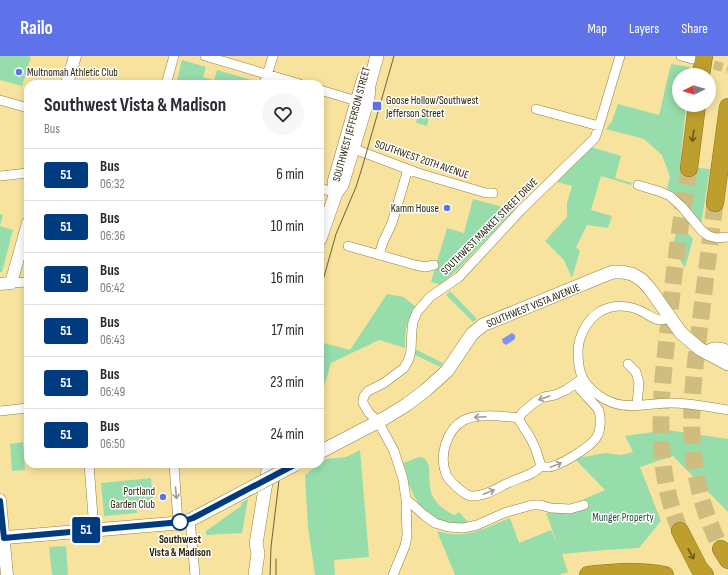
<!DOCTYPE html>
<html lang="en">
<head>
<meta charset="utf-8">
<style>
  :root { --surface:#fff; --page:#f7f7f7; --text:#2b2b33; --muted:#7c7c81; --line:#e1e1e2; --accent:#5e72e9 }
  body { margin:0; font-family:"Sofia Sans Condensed",sans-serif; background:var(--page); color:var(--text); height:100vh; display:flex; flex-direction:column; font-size:15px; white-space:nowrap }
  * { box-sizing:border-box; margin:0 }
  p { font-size:13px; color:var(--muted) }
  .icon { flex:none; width:22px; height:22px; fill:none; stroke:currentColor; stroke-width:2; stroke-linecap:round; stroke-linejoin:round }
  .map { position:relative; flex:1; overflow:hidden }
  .panel { position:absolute; left:24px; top:24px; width:300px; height:388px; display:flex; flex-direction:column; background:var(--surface); border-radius:12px; box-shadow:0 2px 10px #0003 }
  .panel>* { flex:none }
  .badge { padding:0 8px; border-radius:3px; font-size:14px; line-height:26px }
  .needle { width:26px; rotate:265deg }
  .fabs { position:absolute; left:672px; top:12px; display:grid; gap:8px }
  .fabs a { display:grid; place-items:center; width:44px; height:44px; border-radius:50%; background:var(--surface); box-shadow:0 2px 10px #0003; font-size:20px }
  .map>.badge { position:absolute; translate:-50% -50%; box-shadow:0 0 0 2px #fff }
  .round { display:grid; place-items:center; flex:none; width:42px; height:42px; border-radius:21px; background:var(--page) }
  .summary { display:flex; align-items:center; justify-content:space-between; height:68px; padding:0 20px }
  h1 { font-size:19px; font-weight:700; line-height:30px }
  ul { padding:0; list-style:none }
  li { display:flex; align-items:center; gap:12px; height:52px; padding:0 20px; border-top:1px solid var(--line) }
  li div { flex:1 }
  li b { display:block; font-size:15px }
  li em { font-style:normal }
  li .badge { min-width:44px; font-weight:700; text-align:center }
  header { display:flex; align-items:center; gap:24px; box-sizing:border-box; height:56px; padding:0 20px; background:var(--accent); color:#fff }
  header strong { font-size:19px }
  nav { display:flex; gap:22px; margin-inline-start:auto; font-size:14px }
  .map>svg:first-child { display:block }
  .green { fill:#97ddab }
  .water { fill:#7c91f9 }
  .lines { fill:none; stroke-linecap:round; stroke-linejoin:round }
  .minor-tunnel { stroke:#cfbc7f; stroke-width:9; stroke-dasharray:9 4.5; stroke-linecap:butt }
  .motorway-tunnel { stroke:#cfbc7f; stroke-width:17; stroke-dasharray:17 8; stroke-linecap:butt }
  .minor-casing { stroke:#947f3d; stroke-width:10 }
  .tertiary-casing { stroke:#947f3d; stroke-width:13 }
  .secondary-casing { stroke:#947f3d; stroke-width:14 }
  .motorway-casing { stroke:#8a731f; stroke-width:18 }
  .minor { stroke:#fff; stroke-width:9 }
  .tertiary { stroke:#fff; stroke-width:12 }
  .secondary { stroke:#fff; stroke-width:13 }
  .motorway { stroke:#be9f2d; stroke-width:17 }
  .tram { stroke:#6e6138; stroke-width:1 }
  .secondary-bridge-casing { stroke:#947f3d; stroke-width:14; stroke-linecap:butt }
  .secondary-bridge { stroke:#fff; stroke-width:13 }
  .oneway { stroke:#6c5a17 }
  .oneway2 { stroke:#9f9b8e }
  .line-casing { stroke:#fff; stroke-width:9 }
  .line { stroke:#003b80; stroke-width:6 }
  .poi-dot { fill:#5e72e9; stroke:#fff; stroke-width:1.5 }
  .stop-dot { fill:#fff; stroke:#003b80; stroke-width:2 }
  .labels { text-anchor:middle; stroke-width:3; stroke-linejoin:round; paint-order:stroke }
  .poi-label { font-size:11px; fill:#292105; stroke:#fff; text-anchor:start }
  .street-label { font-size:11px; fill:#292105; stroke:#fff }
  .park-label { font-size:11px; fill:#225233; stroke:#fff }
  .stop-label { font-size:11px; font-weight:bold; fill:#292105; stroke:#fff }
</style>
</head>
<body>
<header>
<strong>Railo</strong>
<nav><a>Map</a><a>Layers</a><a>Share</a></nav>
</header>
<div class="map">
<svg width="728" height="519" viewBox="0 0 728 519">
  <rect width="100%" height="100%" fill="#f8e39e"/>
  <!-- green -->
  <path class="green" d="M 0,0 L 28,0 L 31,1 L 22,30 L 0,24 Z
    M 182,4 L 206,11 L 203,21 L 214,24 L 217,14 L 255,25 L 254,28 L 176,28 Z
    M 671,8 L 689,11 L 689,19 L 679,19 L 679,49 L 686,49 L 680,110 L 710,113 L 701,169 L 667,132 L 670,121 L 662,99 L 644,83 L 606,73 L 612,65 L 618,48 L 659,59 Z
    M 418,57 L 429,60 L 427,70 L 416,67 Z
    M 591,91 L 621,100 L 615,122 L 632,127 L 631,129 L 601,120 L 591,154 L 612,160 L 608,172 L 587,169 L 576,191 L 580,195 L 572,222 L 564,204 L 545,185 L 567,161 L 567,147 L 572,130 L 557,126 Z
    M 473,143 L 514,154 L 459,212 L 441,229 L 431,226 L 447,172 L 464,177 Z
    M 0,158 L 3,159 L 0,170 L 13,174 L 2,216 L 0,216 Z
    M 679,167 L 693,183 L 685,212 L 672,192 Z
    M 450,235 L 477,263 L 473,266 L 446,239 Z
    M 387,238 L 404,241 L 416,251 C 406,267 405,273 405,292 L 379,284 L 331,307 L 321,341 L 320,342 L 324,381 L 320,381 L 320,286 L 350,294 Z
    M 415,293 L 443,307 L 440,311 L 415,299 Z
    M 668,374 L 728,383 L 728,456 L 673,400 L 640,411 L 661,465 L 639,492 L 605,494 L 562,498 L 568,516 L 559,519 L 455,519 L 437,475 C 467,484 483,472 510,462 L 519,487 L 551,474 L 557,487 L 546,457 L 572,456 L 587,452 L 584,443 L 605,434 L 573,401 L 579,398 L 583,401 L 605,397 L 621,399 L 633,396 L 625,380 Z
    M 23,386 L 25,414 L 12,415 L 10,388 Z
    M 360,394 L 369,501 L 334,504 L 335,519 L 315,519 L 308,471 L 305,419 L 319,408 L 320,408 L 320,407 L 326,403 L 346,401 Z
    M 419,401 C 425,401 427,405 429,410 C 430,429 427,440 444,453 C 448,456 451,458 455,459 L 459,456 L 469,467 C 439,471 418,455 409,428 C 407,421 407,414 403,407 Z
    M 151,422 L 153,444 L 149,444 L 149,447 L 136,448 L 137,457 L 104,460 L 101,427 Z
    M 248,443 L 242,477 L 206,479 L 206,475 L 241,450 L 241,447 Z
    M 66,490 L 68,519 L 52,519 L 49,491 Z"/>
  <!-- water -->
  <path class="water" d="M 512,277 L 515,279 L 515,283 L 506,289 L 503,287 L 502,283 Z"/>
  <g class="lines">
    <!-- minor-tunnel -->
    <path class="minor-tunnel" d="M 701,5 L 728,13"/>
    <!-- motorway-tunnel -->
    <path class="motorway-tunnel" d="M 715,147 C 710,187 705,227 700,268 C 694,317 687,368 696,418 C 701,446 709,467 721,493
      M 680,475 C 674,459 669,444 666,428 C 656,374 663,319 669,265 C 674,214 681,163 689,112"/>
    <!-- minor casing -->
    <g class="minor-casing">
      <path id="minor" d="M 205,0 L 300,28
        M 681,0 L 692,3
        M 166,28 L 174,0
        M 264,28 L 273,0
        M 320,34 L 357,45
        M 0,44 L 28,52
        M 536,53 L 599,70
        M 349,91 L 418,117 L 486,137 L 493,137
        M 0,120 L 28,117
        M 638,129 L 661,136 L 670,140 L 682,151 L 702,175 L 709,180 L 717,182 L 728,181
        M 320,132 L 336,137
        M 348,190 L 415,209 L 425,211 L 434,209
        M 379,199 L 383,186 L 392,167 L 408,113
        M 11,227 L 28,226
        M 670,261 C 667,262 664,264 661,264 C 655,264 650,260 645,257 C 631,249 615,248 601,255 C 587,263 578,281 578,296 C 578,305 579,315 583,323 C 591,336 607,347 622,349 C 638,351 655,347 671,347 C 690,347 709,351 728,354
        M 628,308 L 636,316 L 639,327 L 637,349
        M 576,327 C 581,337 596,348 599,355 C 601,363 601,375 596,382 C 590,391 564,407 553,410 C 549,412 545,411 541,410 L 536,394 L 531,383 L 519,364 L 520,360 L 522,357 L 535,346 L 544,341 L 555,339 L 566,334 L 583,322
        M 0,355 L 28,352
        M 519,362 C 504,360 477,357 464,364 C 446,374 439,400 446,418 C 448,424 454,428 458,432 C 462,436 466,439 471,440 C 484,441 497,432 508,427 C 518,422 534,419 541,410
        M 89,408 L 94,474
        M 174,408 L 178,467
        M 406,443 L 424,459 L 435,467 L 448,471 L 463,472 L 477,469 L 504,457 L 532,449 L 540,449 L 551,452 L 570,453 L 584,449
        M 190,464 L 195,519
        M 393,519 L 400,502 L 405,490 L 407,480 L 406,443 L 403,423 L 394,395 L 381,371 L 378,365 L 369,357 L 363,347 L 363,344 L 364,340 L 368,335 L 384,327 L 404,312 L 409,303 L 411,294 L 412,273 L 413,266 L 417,256 L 430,241 L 459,221 L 521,154 L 595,82 L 599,70 L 620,0"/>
    </g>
    <!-- tertiary casing -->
    <g class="tertiary-casing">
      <path id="tertiary" d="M 67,28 L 75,0
        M 0,228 L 11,227 L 28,167
        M 706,297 C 713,290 719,292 728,295
        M 0,444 L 7,519"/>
    </g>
    <!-- secondary casing -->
    <g class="secondary-casing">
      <path id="secondary" d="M 335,131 L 334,126 L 364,21
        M 320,183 L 336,137 L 342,129 L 368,43 L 369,29 L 377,0
        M 320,396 L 385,362 L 406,349 L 426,334 L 447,315 L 472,278 L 483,269 L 600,221 L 613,216 L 622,216 L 632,218 L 642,224 L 650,233 L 681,277 L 700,293 L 728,308
        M 0,482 L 178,467 L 190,464 L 198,460
        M 255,519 L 258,497 L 256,488 L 269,408"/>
    </g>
    <!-- motorway casing -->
    <g class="motorway-casing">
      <path id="motorway" d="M 701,19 L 704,0
        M 689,112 L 697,49
        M 715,147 L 728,51
        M 680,475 L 699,512 L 705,519
        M 721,493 L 728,504
        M 588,519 C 614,516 639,514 665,519"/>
    </g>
    <!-- minor -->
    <use href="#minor" class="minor"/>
    <!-- tertiary -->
    <use href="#tertiary" class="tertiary"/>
    <!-- secondary -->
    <use href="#secondary" class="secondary"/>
    <!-- motorway -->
    <use href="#motorway" class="motorway"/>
    <!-- tram -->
    <path class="tram" d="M 320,235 L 336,178 L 356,131 L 362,112 L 394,0
      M 276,503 L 276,519
      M 270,519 L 271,491 L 281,408"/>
    <!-- secondary-bridge casing -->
    <g class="secondary-bridge-casing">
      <path id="secondary-bridge" d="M 198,460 L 296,408"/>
    </g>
    <!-- secondary-bridge -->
    <use href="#secondary-bridge" class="secondary-bridge"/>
  </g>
  <!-- one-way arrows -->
  <defs><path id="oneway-shaft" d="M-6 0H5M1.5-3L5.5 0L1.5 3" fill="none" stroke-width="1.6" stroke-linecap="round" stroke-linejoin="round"/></defs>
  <g class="oneway">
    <use href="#oneway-shaft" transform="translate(693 80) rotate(98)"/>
    <use href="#oneway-shaft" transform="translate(691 498) rotate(61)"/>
  </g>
  <g class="oneway2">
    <use href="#oneway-shaft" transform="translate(544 342) rotate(161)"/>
    <use href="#oneway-shaft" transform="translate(480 361) rotate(177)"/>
    <use href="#oneway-shaft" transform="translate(556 409) rotate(-22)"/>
    <use href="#oneway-shaft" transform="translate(489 436) rotate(-22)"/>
    <use href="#oneway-shaft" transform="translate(176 437) rotate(85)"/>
  </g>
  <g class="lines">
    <!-- line casing -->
    <g class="line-casing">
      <path id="line" d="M 0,445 L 4,482 L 181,466 L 193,462 L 296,408"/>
    </g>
    <!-- line -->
    <use href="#line" class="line"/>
  </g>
  <!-- markers -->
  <g class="poi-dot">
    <circle cx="19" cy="16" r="4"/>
    <rect x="372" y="45" width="10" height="10" rx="2"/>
    <circle cx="447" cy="152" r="4"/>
    <circle cx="163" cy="441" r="4"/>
  </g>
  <circle class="stop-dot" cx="180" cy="466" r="8"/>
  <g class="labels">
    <!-- poi labels -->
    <g class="poi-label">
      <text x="27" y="20">Multnomah Athletic Club</text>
      <text x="386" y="48">Goose Hollow/Southwest<tspan x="386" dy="13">Jefferson Street</tspan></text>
      <text x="439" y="156" text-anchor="end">Kamm House</text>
      <text x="155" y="439" text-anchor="end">Portland<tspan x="155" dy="13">Garden Club</tspan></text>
    </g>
    <!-- street labels -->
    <g class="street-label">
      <text transform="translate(351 68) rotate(-75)" y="4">SOUTHWEST JEFFERSON STREET</text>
      <text transform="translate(422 103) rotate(19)" y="4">SOUTHWEST 20TH AVENUE</text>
      <text transform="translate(489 170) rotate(-45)" y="4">SOUTHWEST MARKET STREET DRIVE</text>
      <text transform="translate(533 249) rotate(-22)" y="4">SOUTHWEST VISTA AVENUE</text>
    </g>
    <!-- park labels -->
    <g class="park-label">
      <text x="623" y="465">Munger Property</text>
    </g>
    <!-- stop labels -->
    <g class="stop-label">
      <text x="180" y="487">Southwest<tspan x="180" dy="13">Vista &amp; Madison</tspan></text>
    </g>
  </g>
</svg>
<div class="fabs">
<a><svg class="needle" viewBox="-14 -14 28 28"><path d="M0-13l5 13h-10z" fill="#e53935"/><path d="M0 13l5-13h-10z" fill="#7c7c81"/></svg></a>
</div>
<b class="badge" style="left:86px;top:474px;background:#003b80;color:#fff">51</b>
<section class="panel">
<div class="summary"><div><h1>Southwest Vista &amp; Madison</h1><p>Bus</p></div><a class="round"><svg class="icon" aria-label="heart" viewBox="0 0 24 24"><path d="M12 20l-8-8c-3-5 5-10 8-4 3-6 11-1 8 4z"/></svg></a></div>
<ul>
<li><span class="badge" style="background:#003b80;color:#fff">51</span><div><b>Bus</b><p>06:32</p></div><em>6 min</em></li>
<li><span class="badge" style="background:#003b80;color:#fff">51</span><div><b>Bus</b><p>06:36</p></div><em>10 min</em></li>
<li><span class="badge" style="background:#003b80;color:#fff">51</span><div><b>Bus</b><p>06:42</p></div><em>16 min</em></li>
<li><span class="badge" style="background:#003b80;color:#fff">51</span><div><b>Bus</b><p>06:43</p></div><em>17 min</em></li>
<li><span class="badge" style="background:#003b80;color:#fff">51</span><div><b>Bus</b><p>06:49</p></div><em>23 min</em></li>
<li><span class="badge" style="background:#003b80;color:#fff">51</span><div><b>Bus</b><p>06:50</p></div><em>24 min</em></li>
</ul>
</section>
</div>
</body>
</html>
